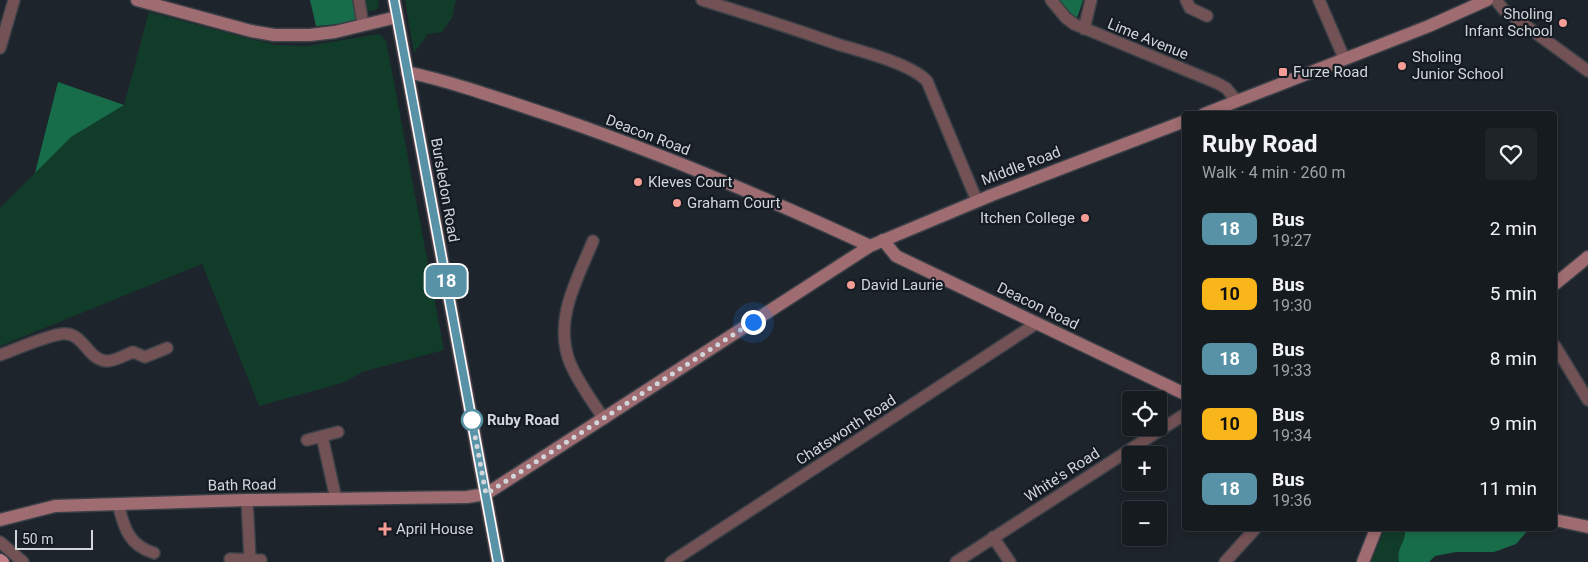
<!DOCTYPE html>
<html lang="en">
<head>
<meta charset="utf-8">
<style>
  :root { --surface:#161b20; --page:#1f2429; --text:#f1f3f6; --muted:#9ea1a5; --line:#35393e }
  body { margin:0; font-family:Roboto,sans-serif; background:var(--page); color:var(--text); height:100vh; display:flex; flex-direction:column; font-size:19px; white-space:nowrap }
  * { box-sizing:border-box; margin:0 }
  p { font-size:16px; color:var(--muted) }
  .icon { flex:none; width:28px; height:28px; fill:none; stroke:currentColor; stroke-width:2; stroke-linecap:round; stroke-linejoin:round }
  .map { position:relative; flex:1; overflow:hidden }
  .sheet { position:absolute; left:1182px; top:111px; width:375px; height:420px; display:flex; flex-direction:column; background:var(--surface); border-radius:5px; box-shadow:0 2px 8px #0003,0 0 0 1px var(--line) }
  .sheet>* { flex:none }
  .badge { padding:0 10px; border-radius:8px; font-size:18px; line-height:32px }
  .fabs { position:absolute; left:1122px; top:391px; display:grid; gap:10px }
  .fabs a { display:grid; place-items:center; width:45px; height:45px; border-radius:5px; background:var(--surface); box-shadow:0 2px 8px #0003,0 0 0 1px var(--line); font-size:25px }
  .scale { position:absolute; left:15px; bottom:12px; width:78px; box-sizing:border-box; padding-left:5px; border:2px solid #d2d6db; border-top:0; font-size:14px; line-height:18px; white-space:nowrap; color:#d2d6db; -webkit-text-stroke:4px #141b22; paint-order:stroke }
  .you { position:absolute; width:25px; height:25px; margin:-12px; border:4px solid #fff; border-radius:50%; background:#1a73e8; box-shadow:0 0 0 8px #1a73e833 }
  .map>.badge { position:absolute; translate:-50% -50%; box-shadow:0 0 0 2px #fff }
  .round { display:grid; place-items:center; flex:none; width:52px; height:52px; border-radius:5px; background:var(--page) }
  .headline { display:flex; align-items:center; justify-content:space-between; height:85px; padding:0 20px }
  h1 { font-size:24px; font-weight:700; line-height:38px }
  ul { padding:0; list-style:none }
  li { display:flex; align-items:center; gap:15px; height:65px; padding:0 20px }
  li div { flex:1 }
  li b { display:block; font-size:19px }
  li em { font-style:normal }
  li .badge { min-width:55px; font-weight:700; text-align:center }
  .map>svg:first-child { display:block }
  .green { fill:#123c2a }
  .forest { fill:#176d4a }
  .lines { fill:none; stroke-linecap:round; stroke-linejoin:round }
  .street-casing { stroke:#3b4047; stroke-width:14 }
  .secondary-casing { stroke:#3b4047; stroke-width:15 }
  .primary-casing { stroke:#3b4047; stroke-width:15 }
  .street { stroke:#735255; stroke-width:11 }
  .secondary { stroke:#9f6c71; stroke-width:12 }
  .primary { stroke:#c28086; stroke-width:12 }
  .line-casing { stroke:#fff; stroke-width:11 }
  .line { stroke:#5892a7; stroke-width:8 }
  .walk { stroke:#d2d6db; stroke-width:5; stroke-dasharray:0 9 }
  .poi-dot { fill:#f59c95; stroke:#141b22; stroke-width:2 }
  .stop-dot { fill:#fff; stroke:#5892a7; stroke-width:2.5 }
  .labels { text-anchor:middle; stroke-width:4.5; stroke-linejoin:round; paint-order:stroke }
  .poi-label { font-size:15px; fill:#d2d6db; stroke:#141b22; text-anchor:start }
  .street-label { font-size:15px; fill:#d2d6db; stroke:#141b22 }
  .stop-label { font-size:15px; font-weight:bold; fill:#d2d6db; stroke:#141b22; text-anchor:start }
</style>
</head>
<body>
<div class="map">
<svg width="1588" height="562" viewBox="0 0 1588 562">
  <rect width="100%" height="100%" fill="#1e242b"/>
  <!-- green -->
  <path class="green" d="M 362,0 L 378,0 L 379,5 L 376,10 L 364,12 Z
    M 405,0 L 456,0 L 452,18 L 442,32 L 428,34 L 414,53 Z
    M 149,12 L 246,38 L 276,45 L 307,46 L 379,34 L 386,40 L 444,350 L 362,372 L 345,382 L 259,406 L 202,264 L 0,346 L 0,208 L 71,137 L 124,105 Z
    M 1385,529 L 1405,529 C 1406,544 1396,547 1399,562 L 1371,562 Z"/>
  <!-- forest -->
  <path class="forest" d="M 310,0 L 354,0 L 357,19 L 338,24 L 316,26 Z
    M 1057,0 L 1083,0 L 1077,18 L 1067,11 Z
    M 58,82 L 124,105 L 71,137 L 35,173 Z
    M 1405,529 L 1529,529 L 1516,544 L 1494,552 L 1456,552 L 1435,556 L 1429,562 L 1399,562 C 1396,547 1406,544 1405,529 Z"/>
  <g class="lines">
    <!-- street casing -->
    <g class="street-casing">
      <path id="street" d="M 359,0 L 363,25
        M 702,0 C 748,14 794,29 840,45 C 864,52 911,64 927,81 L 977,201
        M 1051,0 L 1066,18 L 1074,24 L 1217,83 L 1226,88 L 1237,101
        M 1186,0 L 1190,8 L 1207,16
        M 1319,0 L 1344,58
        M 1496,0 L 1503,9 L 1588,71
        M 1084,29 L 1091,0
        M 0,48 L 14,0
        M 593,241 C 577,280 553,320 570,363 C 578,382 592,401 604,419
        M 1555,346 L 1588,400
        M 0,355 C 14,350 55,332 67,334 C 84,335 89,361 107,361 C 115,361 125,355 133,352 L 145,357 L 167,348
        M 322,436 L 336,499
        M 307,440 L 338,432
        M 247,500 L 250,559
        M 118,504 C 124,527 128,545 154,553
        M 993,537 L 1010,562
        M 0,542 L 23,562
        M 230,559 L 261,560
        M 671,562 L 1037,323
        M 956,562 L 1185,414
        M 1225,562 L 1255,529"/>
    </g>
    <!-- secondary casing -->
    <g class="secondary-casing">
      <path id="secondary" d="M 137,0 L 251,31 L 274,35 L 310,35 L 335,32 L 397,17
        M 407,72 C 457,83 506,101 555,117 C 662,154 767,198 870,246
        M 1204,114 L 1429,26 L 1487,0
        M 883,240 L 896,256 L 1185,394
        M 1555,284 L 1588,257
        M 0,520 L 55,506 L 247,500 L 467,497 L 486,494 L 870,246 L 992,195 L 1185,121
        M 1555,520 L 1588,527
        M 1363,562 L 1376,529"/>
    </g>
    <!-- primary casing -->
    <g class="primary-casing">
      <path id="primary" d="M 394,0 L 498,562
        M 0,560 L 3,562"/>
    </g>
    <!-- street -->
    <use href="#street" class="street"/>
    <!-- secondary -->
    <use href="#secondary" class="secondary"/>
    <!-- primary -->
    <use href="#primary" class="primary"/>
  </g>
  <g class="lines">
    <!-- line casing -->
    <g class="line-casing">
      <path id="line" d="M 394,0 L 498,562"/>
    </g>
    <!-- line -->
    <use href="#line" class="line"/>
    <!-- walk -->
    <path class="walk" d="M 472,420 L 486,494 L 753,322"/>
  </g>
  <!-- markers -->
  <g class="poi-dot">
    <circle cx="1563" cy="23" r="5"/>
    <circle cx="1402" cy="66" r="5"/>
    <rect x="1278" y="67" width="10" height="10" rx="2.5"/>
    <circle cx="638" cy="182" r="5"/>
    <circle cx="677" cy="203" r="5"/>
    <circle cx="1085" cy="218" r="5"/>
    <circle cx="851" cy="285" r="5"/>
    <path d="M382.5 521.5h5v5h5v5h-5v5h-5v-5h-5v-5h5z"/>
  </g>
  <circle class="stop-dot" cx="472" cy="420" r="10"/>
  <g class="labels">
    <!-- poi labels -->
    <g class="poi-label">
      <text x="1553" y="19" text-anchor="end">Sholing<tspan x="1553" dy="17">Infant School</tspan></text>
      <text x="1412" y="62">Sholing<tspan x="1412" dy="17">Junior School</tspan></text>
      <text x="1293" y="77">Furze Road</text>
      <text x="648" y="187">Kleves Court</text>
      <text x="687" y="208">Graham Court</text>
      <text x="1075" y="223" text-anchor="end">Itchen College</text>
      <text x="861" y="290">David Laurie</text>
      <text x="396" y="534">April House</text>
    </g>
    <!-- street labels -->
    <g class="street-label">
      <text transform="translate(1148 39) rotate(22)" y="5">Lime Avenue</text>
      <text transform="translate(648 135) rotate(21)" y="5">Deacon Road</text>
      <text transform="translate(1021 166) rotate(-21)" y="5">Middle Road</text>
      <text transform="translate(445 190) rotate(80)" y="5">Bursledon Road</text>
      <text transform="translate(1038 306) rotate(26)" y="5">Deacon Road</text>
      <text transform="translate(846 430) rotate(-33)" y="5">Chatsworth Road</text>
      <text transform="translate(1062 475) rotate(-33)" y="5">White's Road</text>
      <text transform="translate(242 485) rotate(-1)" y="5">Bath Road</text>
    </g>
    <!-- stop labels -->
    <g class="stop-label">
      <text x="487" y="425">Ruby Road</text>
    </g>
  </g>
</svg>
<div class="fabs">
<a><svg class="icon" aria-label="locate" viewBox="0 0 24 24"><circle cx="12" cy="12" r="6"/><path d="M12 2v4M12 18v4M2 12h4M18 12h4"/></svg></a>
<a>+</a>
<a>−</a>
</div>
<div class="scale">50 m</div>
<div class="you" style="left:753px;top:322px"></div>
<b class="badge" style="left:446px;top:281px;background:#5892a7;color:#fff">18</b>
<section class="sheet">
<div class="headline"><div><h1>Ruby Road</h1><p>Walk · 4 min · 260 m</p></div><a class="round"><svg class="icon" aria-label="heart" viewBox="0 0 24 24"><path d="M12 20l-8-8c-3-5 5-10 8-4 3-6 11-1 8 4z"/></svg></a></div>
<ul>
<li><span class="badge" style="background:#5892a7;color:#fff">18</span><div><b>Bus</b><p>19:27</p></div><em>2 min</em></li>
<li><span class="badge" style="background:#f9b61a;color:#111">10</span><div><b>Bus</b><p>19:30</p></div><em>5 min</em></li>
<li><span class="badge" style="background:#5892a7;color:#fff">18</span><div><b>Bus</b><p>19:33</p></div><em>8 min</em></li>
<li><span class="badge" style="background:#f9b61a;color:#111">10</span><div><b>Bus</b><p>19:34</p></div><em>9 min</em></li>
<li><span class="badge" style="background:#5892a7;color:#fff">18</span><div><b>Bus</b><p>19:36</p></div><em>11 min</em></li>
</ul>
</section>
</div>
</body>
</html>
